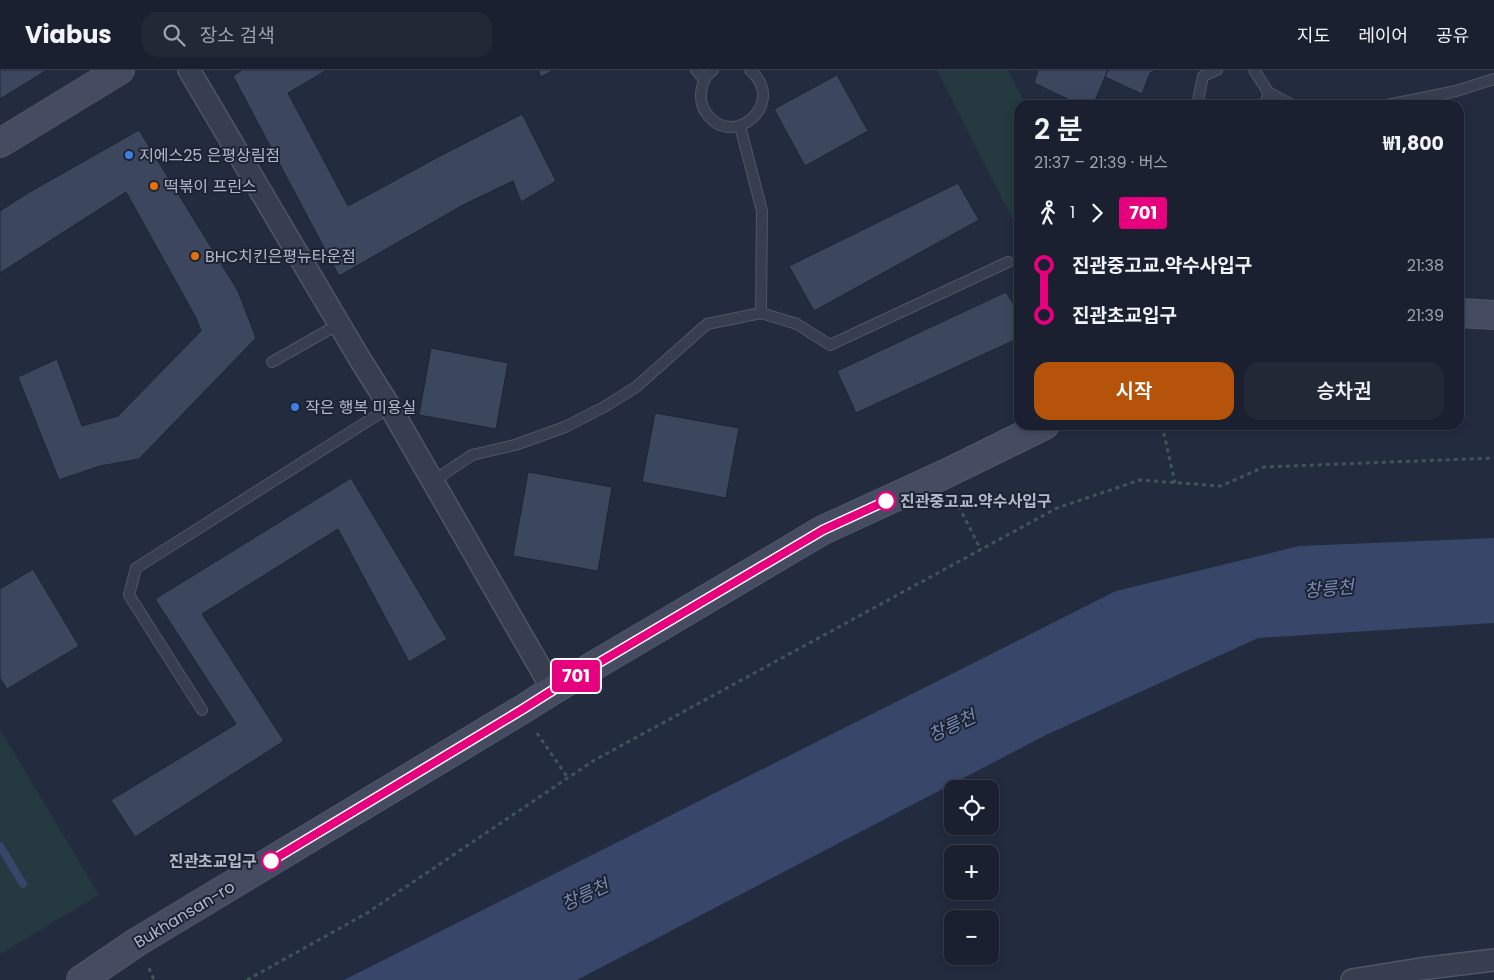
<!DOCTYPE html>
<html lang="ko">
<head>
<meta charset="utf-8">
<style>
  :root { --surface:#1a202f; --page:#232837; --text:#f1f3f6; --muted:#9fa3aa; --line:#383e4b; --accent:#b45309 }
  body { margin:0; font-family:Poppins,"Noto Sans KR",sans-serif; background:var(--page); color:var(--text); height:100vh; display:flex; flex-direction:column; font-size:19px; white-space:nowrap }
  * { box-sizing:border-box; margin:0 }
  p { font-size:16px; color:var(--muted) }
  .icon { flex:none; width:28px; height:28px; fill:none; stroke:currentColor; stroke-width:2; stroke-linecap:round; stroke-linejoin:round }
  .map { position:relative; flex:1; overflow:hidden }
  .details { position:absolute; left:1014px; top:30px; width:450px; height:330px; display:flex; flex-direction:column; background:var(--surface); border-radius:15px; box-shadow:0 2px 8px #0003,0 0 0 1px var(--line) }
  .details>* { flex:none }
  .badge { padding:0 10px; border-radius:4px; font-size:18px; line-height:32px }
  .controls { position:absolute; left:944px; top:710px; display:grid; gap:10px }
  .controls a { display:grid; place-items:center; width:55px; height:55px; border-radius:10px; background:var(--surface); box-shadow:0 2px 8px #0003,0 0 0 1px var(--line); font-size:25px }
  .map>.badge { position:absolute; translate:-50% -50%; box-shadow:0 0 0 2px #fff }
  .legs { display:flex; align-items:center; gap:8px; height:55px; padding:0 20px; font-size:16px }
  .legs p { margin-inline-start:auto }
  .summary { display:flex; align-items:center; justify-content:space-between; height:85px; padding:0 20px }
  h1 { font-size:28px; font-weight:600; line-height:38px }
  .primary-button { display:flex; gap:10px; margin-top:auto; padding:10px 20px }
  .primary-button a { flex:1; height:58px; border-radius:15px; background:var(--accent); color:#fff; font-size:20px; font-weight:600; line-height:58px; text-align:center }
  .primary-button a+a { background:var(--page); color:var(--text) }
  ul { padding:0 20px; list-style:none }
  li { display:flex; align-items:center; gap:18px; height:50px; font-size:19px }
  li i { display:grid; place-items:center; width:8px; height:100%; margin:0 6px; background:currentColor }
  li i::after { content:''; width:12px; height:12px; margin:-6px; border:4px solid; border-radius:50%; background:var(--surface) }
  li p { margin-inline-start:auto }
  li:first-child i { background:linear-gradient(#0000 50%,currentColor 0) }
  li:last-child i { background:linear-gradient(currentColor 50%,#0000 0) }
  header { display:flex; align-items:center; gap:30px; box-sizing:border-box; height:70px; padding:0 25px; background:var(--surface); border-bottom:1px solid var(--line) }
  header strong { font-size:24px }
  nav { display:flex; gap:28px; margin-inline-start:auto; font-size:18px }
  .search { width:350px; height:45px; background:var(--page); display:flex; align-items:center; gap:12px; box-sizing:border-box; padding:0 18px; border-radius:15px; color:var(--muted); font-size:19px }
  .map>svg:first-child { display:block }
  .green { fill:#253940 }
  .water { fill:#374669 }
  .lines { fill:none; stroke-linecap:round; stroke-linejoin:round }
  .stream { stroke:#374669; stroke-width:8 }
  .building { fill:#3c465d; stroke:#1e2535 }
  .lane-casing { stroke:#4f5666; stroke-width:12 }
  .street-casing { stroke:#4f5666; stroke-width:24 }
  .secondary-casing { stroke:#4f5666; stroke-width:30 }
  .path { stroke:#40555a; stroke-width:3; stroke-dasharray:4 4; stroke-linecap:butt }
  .lane { stroke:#373e4f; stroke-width:10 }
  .street { stroke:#373e4f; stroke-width:21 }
  .secondary { stroke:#454c62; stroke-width:28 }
  .line-1-casing { stroke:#fff; stroke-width:11 }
  .line-1 { stroke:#e6007e; stroke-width:8 }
  .shop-dot { fill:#3f7fe0; stroke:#1c2333; stroke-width:2 }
  .food-dot { fill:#e8710a; stroke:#1c2333; stroke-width:2 }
  .stop-1-dot { fill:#fff; stroke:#e6007e; stroke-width:2.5 }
  .labels { text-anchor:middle; stroke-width:4; stroke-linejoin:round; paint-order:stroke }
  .poi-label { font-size:16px; fill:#b3b9ca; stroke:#1c2333; text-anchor:start }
  .stop-label { font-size:16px; font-weight:bold; fill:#b3b9ca; stroke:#1c2333; text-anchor:start }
  .street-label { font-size:16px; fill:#b3b9ca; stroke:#1c2333 }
  .water-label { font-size:18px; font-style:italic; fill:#798bb2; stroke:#1c2333 }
</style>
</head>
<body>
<header>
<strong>Viabus</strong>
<div class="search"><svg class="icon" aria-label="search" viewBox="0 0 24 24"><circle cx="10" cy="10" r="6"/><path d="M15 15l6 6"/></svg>장소 검색</div>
<nav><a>지도</a><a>레이어</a><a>공유</a></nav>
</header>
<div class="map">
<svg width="1494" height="910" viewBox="0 0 1494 910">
  <rect width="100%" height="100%" fill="#232b3f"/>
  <!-- green -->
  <path class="green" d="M 937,0 L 1008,0 L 1026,35 L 1019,35 L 1019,162 Z
    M 0,659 L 99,825 L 0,884 Z"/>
  <!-- water -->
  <path class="water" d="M 1494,468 L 1494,553 L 1258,568 L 1044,666 L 577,910 L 344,910 L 1116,521 L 1299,476 Z"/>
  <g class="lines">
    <!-- stream -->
    <path class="stream" d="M 0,776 L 23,814"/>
  </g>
  <!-- building -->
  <path class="building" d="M 0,0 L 47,0 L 0,29 Z
    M 242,0 L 327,0 L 288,23 L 348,136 L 440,86 L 522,44 L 556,111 L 521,132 L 513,111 L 465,134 L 339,206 L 233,6 Z
    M 538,0 L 554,0 L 541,7 Z
    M 1038,0 L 1108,0 L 1093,35 L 1080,35 L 1034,13 Z
    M 1108,0 L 1157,0 L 1150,3 L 1142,24 L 1105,7 Z
    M 837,5 L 868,61 L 805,96 L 774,39 Z
    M 139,60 L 238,221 L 256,268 L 139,389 L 100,396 L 59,410 L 18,307 L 57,289 L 82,356 L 118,346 L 201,261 L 195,246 L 126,122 L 0,203 L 0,141 L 28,123 Z
    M 958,113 L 979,150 L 814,241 L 789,196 Z
    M 1006,222 L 1019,243 L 1019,268 L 856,343 L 837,301 Z
    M 431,278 L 508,293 L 496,359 L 419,345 Z
    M 655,343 L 739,358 L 726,428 L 642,412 Z
    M 528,402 L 612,417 L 598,501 L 513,486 Z
    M 351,408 L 447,569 L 409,592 L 338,459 L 202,544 L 284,671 L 135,767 L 111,730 L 236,654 L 155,529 Z
    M 33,499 L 79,576 L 7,619 L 0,608 L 0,519 Z"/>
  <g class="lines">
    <!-- lane casing -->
    <g class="lane-casing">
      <path id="lane" d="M 696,0 L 704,10
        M 713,0 C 705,6 701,16 701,26 C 701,33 703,39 707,44 C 733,80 788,33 750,0
        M 1254,0 L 1268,22 L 1292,35
        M 1197,35 L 1203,6 L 1217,0
        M 1266,35 L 1268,22
        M 1387,35 L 1456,21 L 1494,9
        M 740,56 L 762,141 L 761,243
        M 272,292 L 339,254
        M 433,411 L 472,385 L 515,375 L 565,357 L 604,337 L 636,317 L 707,254 L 761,243 L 797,254 L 830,275 L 1008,192
        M 202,640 L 129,525 L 136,498 L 390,337"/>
    </g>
    <!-- street casing -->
    <g class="street-casing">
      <path id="street" d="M 189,0 L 361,291 L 390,337 L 553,620
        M 1352,910 L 1420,899 L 1494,890"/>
    </g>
    <!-- secondary casing -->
    <g class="secondary-casing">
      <path id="secondary" d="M 0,73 L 120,0
        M 1459,243 L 1494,245
        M 81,910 L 137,872 L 523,639 L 553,620 L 823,460 L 943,405 L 1045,355"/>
    </g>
    <!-- path -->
    <path class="path" d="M 1162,355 L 1175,413
      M 955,429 L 981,480
      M 537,663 L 568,708
      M 149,898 L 154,910
      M 247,910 L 367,843 L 593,691 L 1057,438 L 1140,410 L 1221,416 L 1264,397 L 1494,388"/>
    <!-- lane -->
    <use href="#lane" class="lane"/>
    <!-- street -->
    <use href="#street" class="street"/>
    <!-- secondary -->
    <use href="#secondary" class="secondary"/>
  </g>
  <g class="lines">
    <!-- line-1 casing -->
    <g class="line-1-casing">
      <path id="line-1" d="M 271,791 L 523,639 L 553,620 L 823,460 L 886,431"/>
    </g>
    <!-- line-1 -->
    <use href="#line-1" class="line-1"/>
  </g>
  <!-- markers -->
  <g class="shop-dot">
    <circle cx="129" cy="85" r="5"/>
    <circle cx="295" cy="337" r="5"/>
  </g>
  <g class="food-dot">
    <circle cx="154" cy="116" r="5"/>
    <circle cx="195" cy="186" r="5"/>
  </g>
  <g class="stop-1-dot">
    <circle cx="886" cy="431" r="9"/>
    <circle cx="271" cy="791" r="9"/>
  </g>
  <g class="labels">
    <!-- poi labels -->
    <g class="poi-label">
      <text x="139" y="91">지에스25 은평상림점</text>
      <text x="164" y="122">떡볶이 프린스</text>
      <text x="205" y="192">BHC치킨은평뉴타운점</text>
      <text x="305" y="343">작은 행복 미용실</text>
    </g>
    <!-- stop labels -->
    <g class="stop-label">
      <text x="900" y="437">진관중고교.약수사입구</text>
      <text x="257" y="797" text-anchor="end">진관초교입구</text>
    </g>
    <!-- street labels -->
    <g class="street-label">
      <text transform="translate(184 844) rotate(-31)" y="6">Bukhansan-ro</text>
    </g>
    <!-- water labels -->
    <g class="water-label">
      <text transform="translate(1329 519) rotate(-5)" y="6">창릉천</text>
      <text transform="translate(952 656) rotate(-25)" y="6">창릉천</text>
      <text transform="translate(585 825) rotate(-25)" y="6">창릉천</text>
    </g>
  </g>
</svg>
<div class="controls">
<a><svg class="icon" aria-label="locate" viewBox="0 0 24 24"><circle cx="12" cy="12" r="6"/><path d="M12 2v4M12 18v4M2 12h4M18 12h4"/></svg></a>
<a>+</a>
<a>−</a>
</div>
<b class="badge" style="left:576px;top:606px;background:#e6007e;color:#fff">701</b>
<section class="details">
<div class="summary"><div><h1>2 분</h1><p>21:37 – 21:39 · 버스</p></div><b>₩1,800</b></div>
<div class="legs"><svg class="icon" aria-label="walk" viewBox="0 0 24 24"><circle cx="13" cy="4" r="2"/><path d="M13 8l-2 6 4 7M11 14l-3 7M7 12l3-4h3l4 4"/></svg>1<svg class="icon" aria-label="forward" viewBox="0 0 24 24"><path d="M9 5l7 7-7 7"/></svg><b class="badge" style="background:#e6007e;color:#fff">701</b></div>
<ul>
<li><i style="color:#e6007e"></i><b>진관중고교.약수사입구</b><p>21:38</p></li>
<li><i style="color:#e6007e"></i><b>진관초교입구</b><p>21:39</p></li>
</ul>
<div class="primary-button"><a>시작</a><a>승차권</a></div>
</section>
</div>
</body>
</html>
